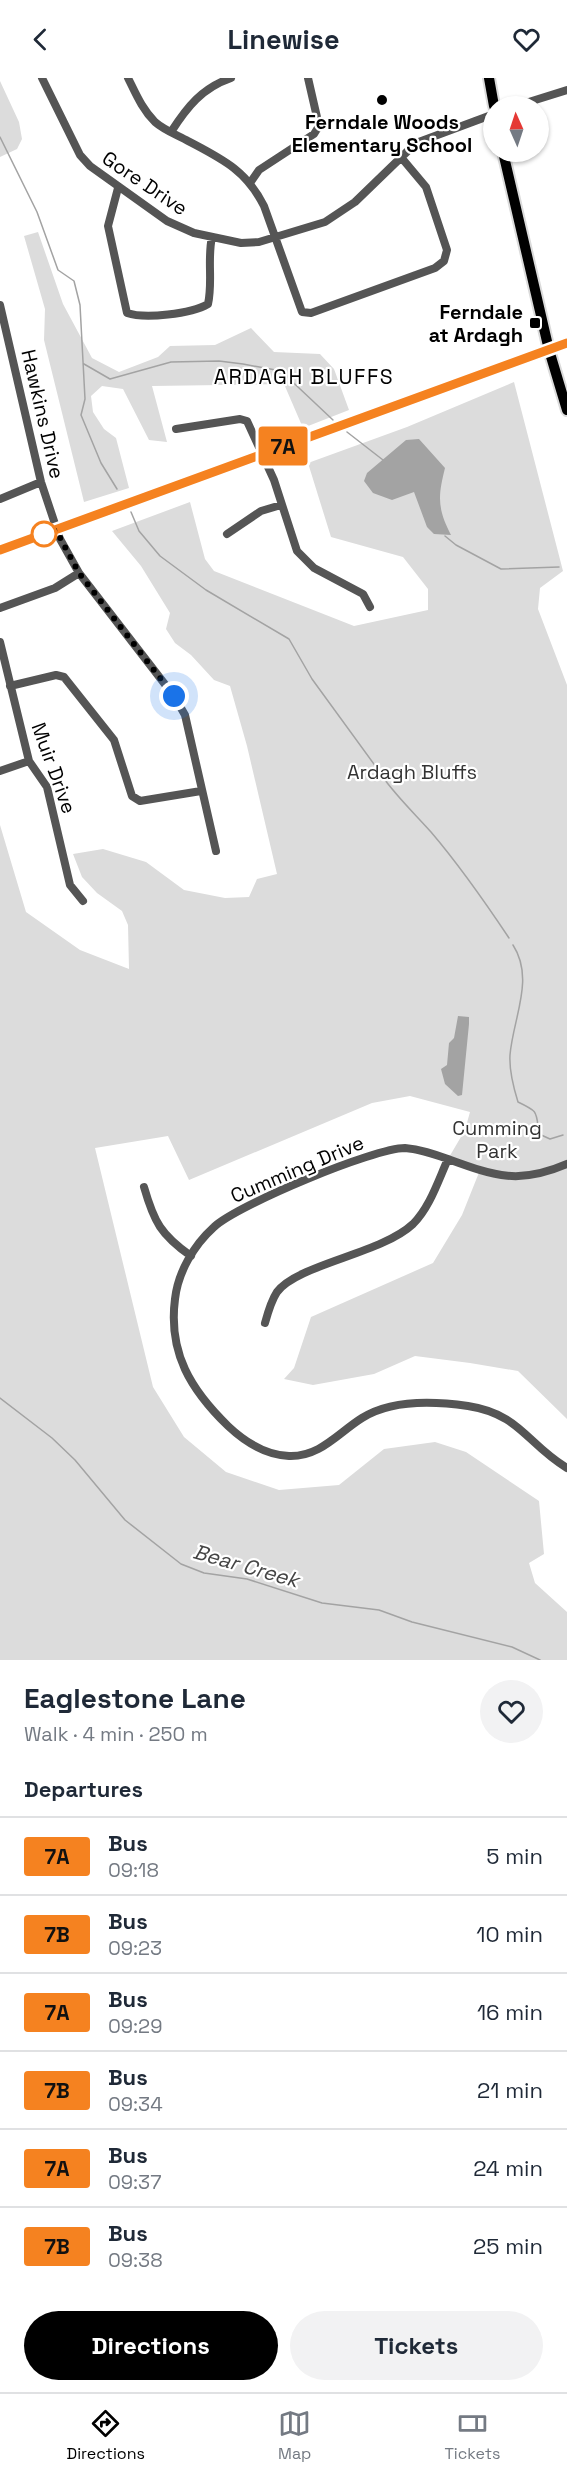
<!DOCTYPE html>
<html lang="en">
<head>
<meta charset="utf-8">
<style>
  :root { --surface:#fff; --page:#f2f2f3; --text:#1f2937; --muted:#747a83; --line:#e0e1e3; --accent:#000 }
  body { margin:0; font-family:"Space Grotesk",sans-serif; background:var(--page); color:var(--text); height:100vh; display:flex; flex-direction:column; font-size:22px; white-space:nowrap }
  * { box-sizing:border-box; margin:0 }
  p { font-size:20px; color:var(--muted) }
  .icon { flex:none; width:33px; height:33px; fill:none; stroke:currentColor; stroke-width:2; stroke-linecap:round; stroke-linejoin:round }
  .map { position:relative; height:1582px; overflow:hidden }
  .details { display:flex; flex-direction:column; background:var(--surface); flex:1 }
  .details>* { flex:none }
  .badge { padding:0 12px; border-radius:4px; font-size:21px; line-height:39px }
  .needle { width:39px; rotate:357deg }
  .tools { position:absolute; left:483px; top:18px; display:grid; gap:12px }
  .tools a { display:grid; place-items:center; width:66px; height:66px; border-radius:50%; background:var(--surface); box-shadow:0 2px 4px #0004; font-size:30px }
  .you { position:absolute; width:30px; height:30px; margin:-15px; border:4px solid #fff; border-radius:50%; background:#1a73e8; box-shadow:0 0 0 9px #1a73e833 }
  .map>.badge { position:absolute; translate:-50% -50%; box-shadow:0 0 0 3px #fff }
  h2 { padding:0 24px; font-size:22px; line-height:54px }
  .round { display:grid; place-items:center; flex:none; width:63px; height:63px; border-radius:32px; background:var(--page) }
  .headline { display:flex; align-items:center; justify-content:space-between; height:102px; padding:0 24px }
  h1 { font-size:28px; font-weight:700; line-height:45px }
  .action { display:flex; gap:12px; margin-top:auto; padding:12px 24px }
  .action a { flex:1; height:69px; border-radius:36px; background:var(--accent); color:#fff; font-size:24px; font-weight:700; line-height:69px; text-align:center }
  .action a+a { background:var(--page); color:var(--text) }
  ul { padding:0; list-style:none }
  li { display:flex; align-items:center; gap:18px; height:78px; padding:0 24px; border-top:2px solid var(--line) }
  li div { flex:1 }
  li b { display:block; font-size:22px }
  li em { font-style:normal }
  li .badge { min-width:66px; font-weight:700; text-align:center }
  header { display:flex; justify-content:space-between; align-items:center; height:78px; padding:0 24px; background:var(--surface); font-size:27px; font-weight:700 }
  .tabs { display:flex; justify-content:space-around; align-items:center; height:84px; border-top:2px solid var(--line); background:var(--surface); font-size:16px; color:var(--muted) }
  .tabs a { display:grid; justify-items:center; gap:3px }
  .tabs .selected { color:var(--accent) }
  .map>svg:first-child { display:block }
  .green { fill:#dcdcdc }
  .water { fill:#a3a3a3 }
  .lines { fill:none; stroke-linecap:round; stroke-linejoin:round }
  .stream { stroke:#a3a3a3; stroke-width:1.5 }
  .major-casing { stroke:#dbdbdb; stroke-width:14 }
  .minor { stroke:#555; stroke-width:8 }
  .major { stroke:#000; stroke-width:10 }
  .line-casing { stroke:#fff; stroke-width:14 }
  .line { stroke:#f58220; stroke-width:9 }
  .walk { stroke:#000; stroke-width:6; stroke-dasharray:0 10.8 }
  .poi-dot { fill:#000; stroke:#fff; stroke-width:2 }
  .stop-dot { fill:#fff; stroke:#f58220; stroke-width:3 }
  .labels { text-anchor:middle; stroke-width:4.5; stroke-linejoin:round; paint-order:stroke }
  .poi-label { font-size:20px; font-weight:bold; fill:#000; stroke:#fff }
  .street-label { font-size:20px; fill:#000; stroke:#fff }
  .park-label { font-size:20px; fill:#333; stroke:#fff }
  .neighbourhood-label { font-size:21px; letter-spacing:1.5px; fill:#000; stroke:#fff }
  .water-label { font-size:21px; font-style:italic; fill:#444; stroke:#fff }
</style>
</head>
<body>
<header><svg class="icon" aria-label="back" viewBox="0 0 24 24"><path d="M15 5l-7 7 7 7"/></svg>Linewise<svg class="icon" aria-label="heart" viewBox="0 0 24 24"><path d="M12 20l-8-8c-3-5 5-10 8-4 3-6 11-1 8 4z"/></svg></header>
<div class="map">
<svg width="567" height="1582" viewBox="0 0 567 1582">
  <rect width="100%" height="100%" fill="#fff"/>
  <!-- green -->
  <path class="green" d="M 0,3 L 19,44 L 22,61 L 17,71 L 0,79 Z
    M 38,154 L 63,226 L 92,280 L 119,294 L 158,279 L 170,268 L 215,267 L 251,250 L 274,274 L 320,276 L 334,291 L 349,332 L 303,350 L 284,306 L 152,308 L 167,364 L 149,362 L 123,311 L 102,308 L 91,318 L 93,334 L 104,351 L 116,360 L 129,410 L 84,424 L 44,262 L 45,231 L 24,158 Z
    M 514,304 L 563,493 L 540,510 L 538,531 L 567,607 L 567,1341 L 518,1293 L 470,1285 L 415,1278 L 374,1296 L 313,1307 L 284,1301 L 294,1290 L 311,1239 L 433,1185 L 462,1137 L 480,1092 L 448,1081 L 465,1052 L 470,1034 L 410,1018 L 372,1025 L 189,1102 L 168,1058 L 95,1070 L 153,1309 L 184,1359 L 226,1394 L 279,1412 L 339,1407 L 384,1371 L 435,1364 L 466,1374 L 539,1423 L 544,1476 L 529,1485 L 535,1505 L 567,1534 L 567,1582 L 0,1582 L 0,747 L 26,834 L 80,872 L 129,891 L 128,847 L 122,833 L 97,815 L 82,799 L 73,776 L 103,771 L 146,784 L 184,812 L 225,820 L 249,819 L 257,801 L 277,796 L 247,668 L 230,608 L 214,602 L 191,577 L 175,565 L 166,551 L 170,535 L 141,488 L 112,453 L 190,424 L 205,481 L 214,493 L 354,548 L 428,532 L 428,511 L 403,479 L 331,459 L 308,385 L 407,349 Z"/>
  <!-- water -->
  <path class="water" d="M 419,361 L 445,390 C 438,418 437,430 451,457 L 434,456 L 427,449 L 414,414 L 392,422 L 373,415 L 364,403 L 367,395 L 406,362 Z
    M 458,938 L 469,939 L 469,946 L 462,1017 L 458,1018 L 445,1006 L 441,991 L 447,987 L 449,965 L 454,960 Z"/>
  <g class="lines">
    <!-- stream -->
    <path class="stream" d="M 0,59 L 37,134 L 58,192 L 74,203 L 80,227 L 85,321 L 81,337 L 101,385 L 117,411
      M 84,286 L 110,301 L 171,284 L 219,283 L 243,286 L 281,293 L 333,342
      M 347,354 L 383,382
      M 131,434 L 139,453 L 160,478 L 206,512 L 289,561 L 312,601 L 379,693
      M 445,458 L 456,467 L 501,491 L 559,489
      M 382,698 C 397,719 414,735 431,754 C 460,788 485,824 509,860
      M 513,867 C 535,901 513,940 510,977 C 509,993 513,1008 518,1024 C 539,1034 536,1033 539,1056 L 550,1061 L 563,1057
      M 0,1320 L 52,1360 L 75,1382 L 125,1442 L 181,1486 L 204,1495 L 247,1501 L 322,1525 L 379,1532 L 412,1544 L 512,1569 L 540,1582"/>
    <!-- major casing -->
    <g class="major-casing">
      <path id="major" d="M 489,0 L 494,28
        M 503,74 L 549,272 L 567,332"/>
    </g>
    <!-- minor -->
    <path class="minor" d="M 42,0 L 80,77 L 90,88 L 167,143 L 194,155 L 241,165 L 259,164 L 325,144 L 355,124 L 416,65 L 494,36
      M 128,0 C 136,16 142,31 155,44 C 164,52 177,57 188,63 C 222,81 246,92 264,128 L 302,234 L 311,235 L 435,190 L 444,183 L 447,172 L 426,109 L 400,78
      M 516,28 L 567,12
      M 171,54 C 187,29 202,10 231,0
      M 250,105 L 259,92 L 314,56 L 319,48 L 308,0
      M 118,110 L 108,148 L 127,235 C 145,241 191,236 208,226 C 213,204 207,181 212,159
      M 0,227 L 41,404 L 60,461 L 79,495 L 174,618 L 185,637 L 216,773
      M 176,351 L 240,341 L 247,343 L 274,402 L 297,473 L 314,490 L 363,516 L 370,529
      M 0,421 L 41,404
      M 227,456 L 261,433 L 281,427
      M 0,472 L 567,265
      M 0,530 L 55,510 L 79,495
      M 0,564 L 29,683 L 47,709 L 70,807 L 83,823
      M 10,608 L 56,597 L 64,599 L 114,662 L 132,718 L 140,723 L 201,713
      M 0,693 L 29,683
      M 567,1086 C 519,1107 495,1098 448,1081 C 434,1076 420,1071 405,1070 C 374,1070 237,1127 214,1149 C 194,1167 178,1194 175,1221 C 168,1275 191,1312 228,1348 C 245,1364 265,1377 289,1378 C 320,1379 338,1355 362,1340 C 392,1321 434,1323 468,1328 C 520,1336 527,1366 567,1390
      M 144,1109 C 154,1144 161,1157 191,1178
      M 265,1245 C 268,1234 271,1223 277,1214 C 298,1186 381,1176 413,1146 C 430,1129 438,1103 448,1081"/>
    <!-- major -->
    <use href="#major" class="major"/>
  </g>
  <g class="lines">
    <!-- line casing -->
    <g class="line-casing">
      <path id="line" d="M 0,472 L 567,265"/>
    </g>
    <!-- line -->
    <use href="#line" class="line"/>
    <!-- walk -->
    <path class="walk" d="M 44,456 L 56,452 L 79,495 L 174,618"/>
  </g>
  <!-- markers -->
  <g class="poi-dot">
    <circle cx="382" cy="22" r="6"/>
    <rect x="529" y="239" width="12" height="12" rx="3"/>
  </g>
  <circle class="stop-dot" cx="44" cy="456" r="12"/>
  <g class="labels">
    <!-- poi labels -->
    <g class="poi-label">
      <text x="382" y="51">Ferndale Woods<tspan x="382" dy="23">Elementary School</tspan></text>
      <text x="523" y="241" text-anchor="end">Ferndale<tspan x="523" dy="23">at Ardagh</tspan></text>
    </g>
    <!-- street labels -->
    <g class="street-label">
      <text transform="translate(145 105) rotate(34)" y="7">Gore Drive</text>
      <text transform="translate(43 336) rotate(77)" y="7">Hawkins Drive</text>
      <text transform="translate(54 690) rotate(70)" y="7">Muir Drive</text>
      <text transform="translate(297 1091) rotate(-23)" y="7">Cumming Drive</text>
    </g>
    <!-- park labels -->
    <g class="park-label">
      <text x="412" y="701">Ardagh Bluffs</text>
      <text x="497" y="1057">Cumming<tspan x="497" dy="23">Park</tspan></text>
    </g>
    <!-- neighbourhood labels -->
    <g class="neighbourhood-label">
      <text x="304" y="306">ARDAGH BLUFFS</text>
    </g>
    <!-- water labels -->
    <g class="water-label">
      <text transform="translate(246 1488) rotate(16)" y="7">Bear Creek</text>
    </g>
  </g>
</svg>
<div class="tools">
<a><svg class="needle" viewBox="-14 -14 28 28"><path d="M0-13l5 13h-10z" fill="#e53935"/><path d="M0 13l5-13h-10z" fill="#747a83"/></svg></a>
</div>
<div class="you" style="left:174px;top:618px"></div>
<b class="badge" style="left:283px;top:368px;background:#f58220;color:#111">7A</b>
</div>
<section class="details">
<div class="headline"><div><h1>Eaglestone Lane</h1><p>Walk · 4 min · 250 m</p></div><a class="round"><svg class="icon" aria-label="heart" viewBox="0 0 24 24"><path d="M12 20l-8-8c-3-5 5-10 8-4 3-6 11-1 8 4z"/></svg></a></div>
<h2>Departures</h2>
<ul>
<li><span class="badge" style="background:#f58220;color:#111">7A</span><div><b>Bus</b><p>09:18</p></div><em>5 min</em></li>
<li><span class="badge" style="background:#f58220;color:#111">7B</span><div><b>Bus</b><p>09:23</p></div><em>10 min</em></li>
<li><span class="badge" style="background:#f58220;color:#111">7A</span><div><b>Bus</b><p>09:29</p></div><em>16 min</em></li>
<li><span class="badge" style="background:#f58220;color:#111">7B</span><div><b>Bus</b><p>09:34</p></div><em>21 min</em></li>
<li><span class="badge" style="background:#f58220;color:#111">7A</span><div><b>Bus</b><p>09:37</p></div><em>24 min</em></li>
<li><span class="badge" style="background:#f58220;color:#111">7B</span><div><b>Bus</b><p>09:38</p></div><em>25 min</em></li>
</ul>
<div class="action"><a>Directions</a><a>Tickets</a></div>
</section>
<nav class="tabs">
<a class="selected"><svg class="icon" aria-label="directions" viewBox="0 0 24 24"><path d="M12 3l9 9-9 9-9-9zM9 14v-3h6M13 9l2 2-2 2"/></svg>Directions</a>
<a><svg class="icon" aria-label="map" viewBox="0 0 24 24"><path d="M3 6l6-2 6 2 6-2v14l-6 2-6-2-6 2zM9 4v14M15 6v14"/></svg>Map</a>
<a><svg class="icon" aria-label="tickets" viewBox="0 0 24 24"><path d="M3 7h18v10H3zM15 7v10"/></svg>Tickets</a>
</nav>
</body>
</html>
